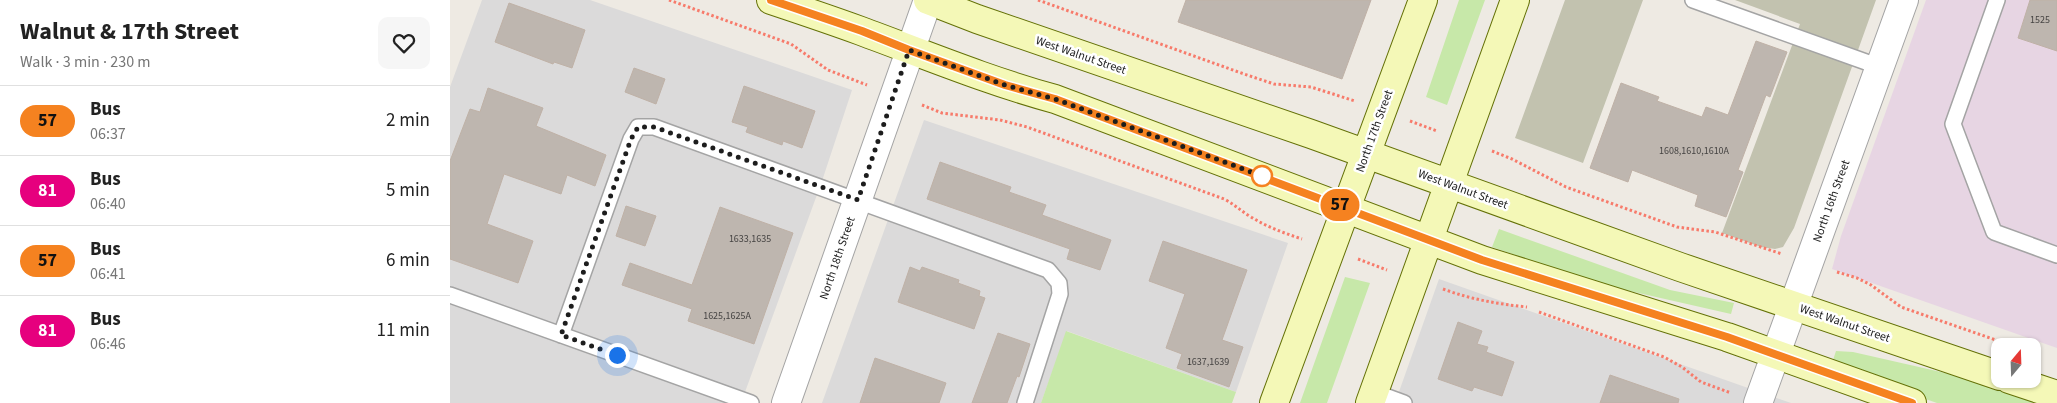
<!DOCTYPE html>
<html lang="en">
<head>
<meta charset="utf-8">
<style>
  :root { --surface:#fff; --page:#f6f6f6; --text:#222; --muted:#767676; --line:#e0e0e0 }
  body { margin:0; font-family:"Source Sans 3",sans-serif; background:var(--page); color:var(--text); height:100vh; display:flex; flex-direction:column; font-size:19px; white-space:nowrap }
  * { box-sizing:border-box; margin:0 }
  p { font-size:16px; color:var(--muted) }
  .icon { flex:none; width:28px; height:28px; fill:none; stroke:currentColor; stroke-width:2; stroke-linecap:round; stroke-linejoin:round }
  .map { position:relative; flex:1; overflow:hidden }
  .details { display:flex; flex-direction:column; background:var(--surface); width:450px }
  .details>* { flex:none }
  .badge { padding:0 10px; border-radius:16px; font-size:18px; line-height:32px }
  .needle { width:32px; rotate:19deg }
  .fabs { position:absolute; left:1541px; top:338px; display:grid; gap:10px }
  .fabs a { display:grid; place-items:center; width:50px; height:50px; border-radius:10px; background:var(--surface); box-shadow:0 1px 4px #0004; font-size:25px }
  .you { position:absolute; width:25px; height:25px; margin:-12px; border:4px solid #fff; border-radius:50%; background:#1a73e8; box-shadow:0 0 0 8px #1a73e833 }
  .map>.badge { position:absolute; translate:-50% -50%; box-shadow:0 0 0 2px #fff }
  .round { display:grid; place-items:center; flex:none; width:52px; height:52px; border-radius:10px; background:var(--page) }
  .headline { display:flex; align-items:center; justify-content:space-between; height:85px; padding:0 20px }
  h1 { font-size:24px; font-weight:700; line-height:38px }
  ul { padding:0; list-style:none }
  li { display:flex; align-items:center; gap:15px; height:70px; padding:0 20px; border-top:1px solid var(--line) }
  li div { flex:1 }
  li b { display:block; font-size:19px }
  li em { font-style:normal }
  li .badge { min-width:55px; font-weight:700; text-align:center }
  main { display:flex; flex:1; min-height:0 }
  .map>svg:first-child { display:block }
  .residential { fill:#dbdada }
  .industrial { fill:#e7d5e3 }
  .construction { fill:#c2c2af }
  .grass { fill:#c7e8a9 }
  .building { fill:#beb6af; stroke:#bfb1a6 }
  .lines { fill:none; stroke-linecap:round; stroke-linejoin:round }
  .lane-casing { stroke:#a4a4a4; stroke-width:18 }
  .street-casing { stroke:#a4a4a4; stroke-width:30 }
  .secondary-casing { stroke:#647107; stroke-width:30 }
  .path { stroke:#f77b6b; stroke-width:3; stroke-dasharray:2.5 2.5; stroke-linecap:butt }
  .lane { stroke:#fff; stroke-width:15 }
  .street { stroke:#fff; stroke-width:28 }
  .secondary { stroke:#f4f8b7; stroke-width:28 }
  .line-casing { stroke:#fff; stroke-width:11 }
  .line { stroke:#f58220; stroke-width:8 }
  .walk { stroke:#1d1d1d; stroke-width:5; stroke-dasharray:0 9 }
  .stop-dot { fill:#fff; stroke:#f58220; stroke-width:2.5 }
  .labels { text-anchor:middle; stroke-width:5; stroke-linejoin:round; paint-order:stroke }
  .number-label { font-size:10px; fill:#454342 }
  .street-label { font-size:12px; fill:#1d1d1d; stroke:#fff }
</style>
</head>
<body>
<main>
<section class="details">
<div class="headline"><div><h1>Walnut &amp; 17th Street</h1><p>Walk · 3 min · 230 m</p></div><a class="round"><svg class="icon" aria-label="heart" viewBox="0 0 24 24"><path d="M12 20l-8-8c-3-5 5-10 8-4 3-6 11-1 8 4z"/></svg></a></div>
<ul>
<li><span class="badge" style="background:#f58220;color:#111">57</span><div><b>Bus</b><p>06:37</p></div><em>2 min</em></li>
<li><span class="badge" style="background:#e6007e;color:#fff">81</span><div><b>Bus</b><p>06:40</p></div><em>5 min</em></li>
<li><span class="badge" style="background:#f58220;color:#111">57</span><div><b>Bus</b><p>06:41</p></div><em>6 min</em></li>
<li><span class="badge" style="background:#e6007e;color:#fff">81</span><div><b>Bus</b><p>06:46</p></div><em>11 min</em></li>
</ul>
</section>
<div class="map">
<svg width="1607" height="403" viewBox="0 0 1607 403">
  <rect width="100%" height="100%" fill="#eeeae3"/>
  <!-- residential -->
  <path class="residential" d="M 32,0 L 140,0 L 402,90 L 372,181 L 291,403 L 0,403 L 0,87 Z
    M 474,120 L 838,243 L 786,392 L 617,331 L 591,403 L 372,403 Z
    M 989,279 L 1341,403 L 945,403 Z"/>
  <!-- industrial -->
  <path class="industrial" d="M 1476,0 L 1607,0 L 1607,348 L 1382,269 L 1391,236 Z"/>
  <!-- construction -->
  <path class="construction" d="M 1115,0 L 1193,0 L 1133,163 L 1065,138 Z
    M 1285,0 L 1426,0 L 1344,228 L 1333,247 L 1325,249 L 1311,247 L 1272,233 L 1350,24 Z"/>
  <!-- grass -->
  <path class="grass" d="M 1009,0 L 1035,0 L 997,105 L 976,97 Z
    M 1049,229 L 1220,290 L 1284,303 L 1281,314 L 1149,284 L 1042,247 Z
    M 895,277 L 920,283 L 877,403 L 850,403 Z
    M 616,331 L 786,392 L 782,403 L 591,403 Z
    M 1386,351 L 1403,352 L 1513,377 L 1588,403 L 1487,403 L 1381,366 Z"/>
  <!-- building -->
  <path class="building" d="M 736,0 L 921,0 L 892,79 L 728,22 Z
    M 1580,0 L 1607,0 L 1607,51 L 1568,38 Z
    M 59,3 L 135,30 L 122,68 L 104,62 L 103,64 L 45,42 Z
    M 1306,41 L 1337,52 L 1320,97 L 1316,95 L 1288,170 L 1293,172 L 1276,217 L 1245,206 L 1248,195 L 1182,170 L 1178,182 L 1140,168 L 1171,83 L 1209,97 L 1207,101 L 1252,117 L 1256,107 L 1278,115 Z
    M 184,68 L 215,79 L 206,104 L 175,92 Z
    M 294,86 L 365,111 L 352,148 L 333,141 L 332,145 L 296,132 L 298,127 L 282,122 Z
    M 38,88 L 93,108 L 86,126 L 156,155 L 145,186 L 117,175 L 111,194 L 54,174 L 37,224 L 83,241 L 68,283 L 0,259 L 0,161 L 20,109 L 30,112 Z
    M 490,162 L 561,187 L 559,192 L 596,205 L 592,215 L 661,240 L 650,270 L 617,259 L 620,249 L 477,199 Z
    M 176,206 L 206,216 L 195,246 L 166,236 Z
    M 270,207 L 343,233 L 304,344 L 238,321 L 242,309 L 172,285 L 180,263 L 242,285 Z
    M 713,241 L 797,270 L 772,340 L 793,347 L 779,387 L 727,368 L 732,354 L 716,348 L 735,294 L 699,281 Z
    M 460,267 L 470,271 L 472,267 L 509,280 L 508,283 L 530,291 L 529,296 L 535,298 L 524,329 L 448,302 Z
    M 1008,322 L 1032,331 L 1027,344 L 1038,347 L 1036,352 L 1064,362 L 1052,396 L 1024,387 L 1022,391 L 988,379 Z
    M 548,333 L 580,344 L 569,377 L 567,376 L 557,403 L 522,403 Z
    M 425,358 L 496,383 L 489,403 L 410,403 Z
    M 1160,375 L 1229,399 L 1228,403 L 1150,403 Z"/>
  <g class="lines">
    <!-- lane casing -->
    <g class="lane-casing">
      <path id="lane" d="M 1243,0 L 1430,67
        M 1547,0 L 1503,124 L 1544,232 L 1607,255
        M 0,295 L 301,403
        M 111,335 L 181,139 L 188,127 L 204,127 L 598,270 L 609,283 L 610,294 L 575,403
        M 924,392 L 954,403"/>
    </g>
    <!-- street casing -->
    <g class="street-casing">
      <path id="street" d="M 336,403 L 478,0
        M 1308,403 L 1454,0"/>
    </g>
    <!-- secondary casing -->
    <g class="secondary-casing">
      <path id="secondary" d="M 321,0 C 351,10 381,20 411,31 C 476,55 539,81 605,99 L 1032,260 L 1277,337 L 1462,403
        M 478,0 L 527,19 L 861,134 L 1230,267 L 1550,376
        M 1559,379 L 1607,395
        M 824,403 L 973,0
        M 920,403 L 1065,0"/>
    </g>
    <!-- path -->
    <path class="path" d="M 219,0 L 341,44 L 378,70 L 417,85
      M 588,0 L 794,74 L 824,84 L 861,87 L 905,101
      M 472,105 L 492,113 L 550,120 L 577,127 L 774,199 C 784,204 791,211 801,217 C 817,227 834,233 852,239
      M 960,121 L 987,131
      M 1042,151 L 1062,159 L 1116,187 L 1227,227 L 1265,232 L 1332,254
      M 908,259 L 937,270
      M 1387,272 L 1407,278 L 1421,285 L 1451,307 L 1563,346
      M 993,289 C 1020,299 1047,304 1077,307
      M 1089,312 L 1214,357 L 1232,367 L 1251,382 L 1281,393"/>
    <!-- lane -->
    <use href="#lane" class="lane"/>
    <!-- street -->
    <use href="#street" class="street"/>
    <!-- secondary -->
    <use href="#secondary" class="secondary"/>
  </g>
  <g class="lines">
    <!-- line casing -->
    <g class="line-casing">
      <path id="line" d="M 321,0 L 412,31 L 459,50 L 555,85 L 605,99 L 1032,260 L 1277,337 L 1462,403"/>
    </g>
    <!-- line -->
    <use href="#line" class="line"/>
    <!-- walk -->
    <path class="walk" d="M 167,355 L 111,335 L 181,139 L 188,127 L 204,127 L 408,200 L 459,50 L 555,85 L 605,99 L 812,176"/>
  </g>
  <!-- markers -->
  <circle class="stop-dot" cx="812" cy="176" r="10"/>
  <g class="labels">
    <!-- number labels -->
    <g class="number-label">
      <text x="1590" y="23">1525</text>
      <text x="1244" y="154">1608,1610,1610A</text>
      <text x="300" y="242">1633,1635</text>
      <text x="277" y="319">1625,1625A</text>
      <text x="758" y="365">1637,1639</text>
    </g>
    <!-- street labels -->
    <g class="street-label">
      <text transform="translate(631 55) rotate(19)" y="4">West Walnut Street</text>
      <text transform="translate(924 131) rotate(-70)" y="4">North 17th Street</text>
      <text transform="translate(1013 189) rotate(20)" y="4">West Walnut Street</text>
      <text transform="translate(1381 201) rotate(-70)" y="4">North 16th Street</text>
      <text transform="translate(387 258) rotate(-71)" y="4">North 18th Street</text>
      <text transform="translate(1395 323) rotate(19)" y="4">West Walnut Street</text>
    </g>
  </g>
</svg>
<div class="fabs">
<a><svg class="needle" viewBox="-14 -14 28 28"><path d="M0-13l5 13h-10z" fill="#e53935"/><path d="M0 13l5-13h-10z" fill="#767676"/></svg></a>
</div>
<div class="you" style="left:167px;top:355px"></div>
<b class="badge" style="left:890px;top:205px;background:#f58220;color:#111">57</b>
</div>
</main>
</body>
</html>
